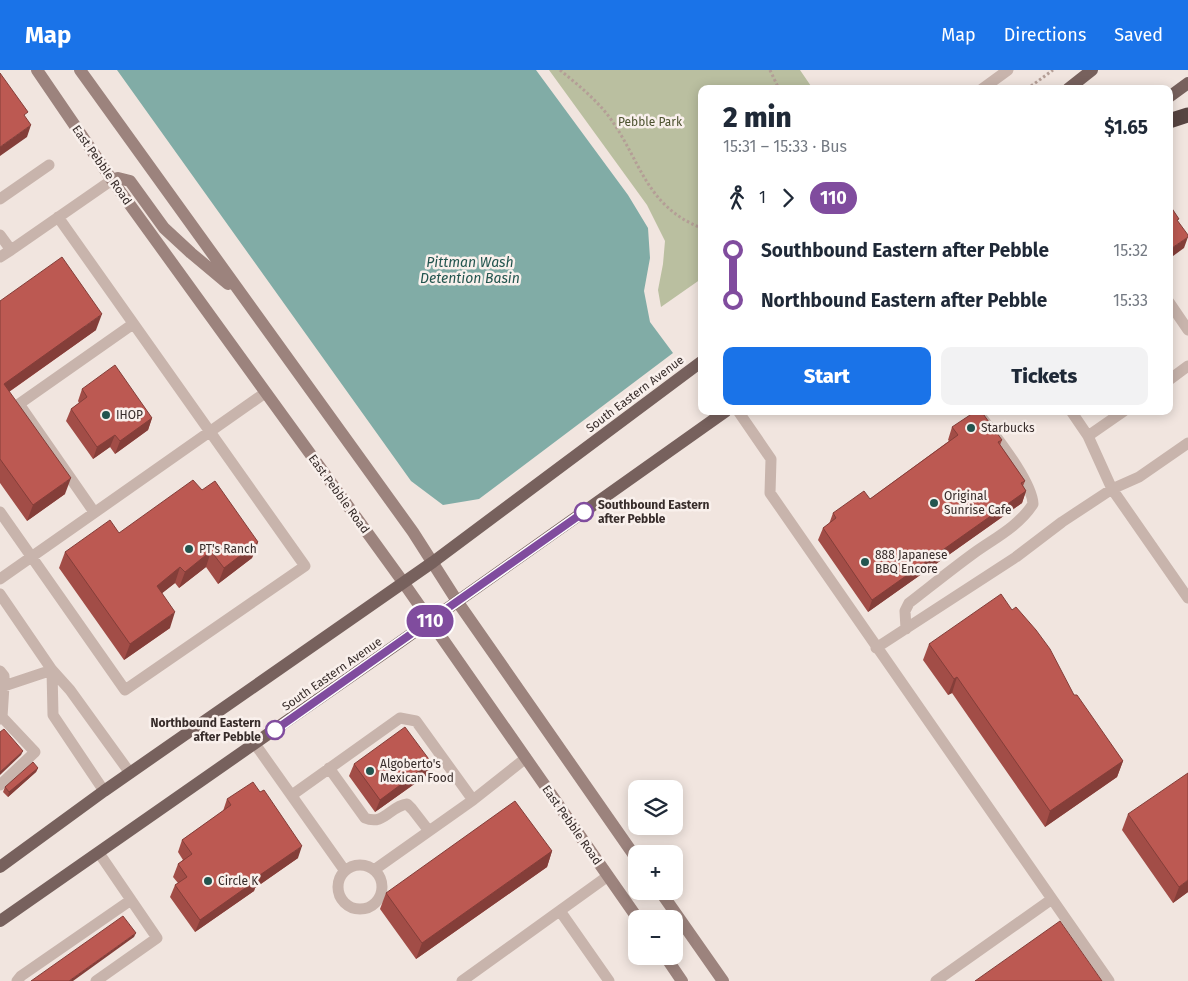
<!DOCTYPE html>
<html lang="en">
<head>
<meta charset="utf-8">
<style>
  :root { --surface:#fff; --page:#f2f2f3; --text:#1f2937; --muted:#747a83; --accent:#1a73e8 }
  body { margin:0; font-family:"Fira Sans",sans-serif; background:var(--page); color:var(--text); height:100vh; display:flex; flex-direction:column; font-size:19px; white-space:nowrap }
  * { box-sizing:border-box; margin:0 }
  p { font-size:16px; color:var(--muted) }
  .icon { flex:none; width:28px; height:28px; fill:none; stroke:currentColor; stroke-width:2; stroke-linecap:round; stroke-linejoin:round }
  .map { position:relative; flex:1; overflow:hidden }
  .details { position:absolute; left:698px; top:15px; width:475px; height:330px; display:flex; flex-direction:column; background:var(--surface); border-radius:10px; box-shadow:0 2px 12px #0003 }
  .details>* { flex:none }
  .badge { padding:0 10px; border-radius:16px; font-size:18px; line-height:32px }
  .fabs { position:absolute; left:628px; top:710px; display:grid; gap:10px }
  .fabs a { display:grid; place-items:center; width:55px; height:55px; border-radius:10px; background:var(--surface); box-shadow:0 2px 12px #0003; font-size:25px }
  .map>.badge { position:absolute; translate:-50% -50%; box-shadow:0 0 0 2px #fff }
  .legs { display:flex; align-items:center; gap:8px; height:55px; padding:0 25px; font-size:16px }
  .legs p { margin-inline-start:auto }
  .overview { display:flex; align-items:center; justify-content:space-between; height:85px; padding:0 25px }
  h1 { font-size:28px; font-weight:800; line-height:38px }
  .primary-button { display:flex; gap:10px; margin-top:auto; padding:10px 25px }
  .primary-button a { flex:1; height:58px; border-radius:10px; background:var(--accent); color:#fff; font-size:20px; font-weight:800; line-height:58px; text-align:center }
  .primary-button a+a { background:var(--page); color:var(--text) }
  ul { padding:0 25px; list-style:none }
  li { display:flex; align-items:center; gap:18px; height:50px; font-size:19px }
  li i { display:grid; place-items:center; width:8px; height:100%; margin:0 6px; background:currentColor }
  li i::after { content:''; width:12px; height:12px; margin:-6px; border:4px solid; border-radius:50%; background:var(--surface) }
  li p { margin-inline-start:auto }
  li:first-child i { background:linear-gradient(#0000 50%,currentColor 0) }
  li:last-child i { background:linear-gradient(currentColor 50%,#0000 0) }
  header { display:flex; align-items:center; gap:30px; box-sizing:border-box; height:70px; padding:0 25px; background:var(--accent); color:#fff }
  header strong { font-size:24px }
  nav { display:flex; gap:28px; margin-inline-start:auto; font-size:18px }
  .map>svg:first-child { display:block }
  .green { fill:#babfa0 }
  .water { fill:#81aca6 }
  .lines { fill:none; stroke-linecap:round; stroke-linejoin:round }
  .path { stroke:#b49e96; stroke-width:3; stroke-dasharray:2.5 2.5; stroke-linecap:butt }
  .service { stroke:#c8b4ac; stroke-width:11 }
  .secondary { stroke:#9c837d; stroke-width:12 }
  .primary { stroke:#77615d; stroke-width:12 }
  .motorway { stroke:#574542; stroke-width:15 }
  .wall { fill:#a24d47 }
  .shaded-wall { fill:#843e39 }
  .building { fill:#bc5952; stroke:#843e39 }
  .line-1-casing { stroke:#fff; stroke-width:11 }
  .line-1 { stroke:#804c9e; stroke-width:8 }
  .poi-dot { fill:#23554f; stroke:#f9f0ec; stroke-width:2 }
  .stop-1-dot { fill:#fff; stroke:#804c9e; stroke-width:2.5 }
  .labels { text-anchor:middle; stroke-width:5; stroke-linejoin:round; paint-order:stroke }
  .park-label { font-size:12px; fill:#4d5330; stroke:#f9f0ec }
  .street-label { font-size:12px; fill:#372c2a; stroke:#f9f0ec }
  .poi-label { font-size:12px; fill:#372c2a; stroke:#f9f0ec; text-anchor:start }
  .stop-label { font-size:12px; font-weight:bold; fill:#372c2a; stroke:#f9f0ec; text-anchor:start }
  .water-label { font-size:14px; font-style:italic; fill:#23554f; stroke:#f9f0ec }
</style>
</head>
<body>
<header>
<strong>Map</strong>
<nav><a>Map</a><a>Directions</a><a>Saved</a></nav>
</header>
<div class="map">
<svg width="1188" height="911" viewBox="0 0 1188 911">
  <rect width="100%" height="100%" fill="#f1e5df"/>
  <!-- green -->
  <path class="green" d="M 549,0 L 800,0 L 813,19 L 701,19 L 701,209 L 661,237 L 658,220 L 663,194 L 665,171 L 647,135 Z"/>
  <!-- water -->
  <path class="water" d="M 117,0 L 536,0 L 628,125 L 648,158 L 650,188 L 644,221 L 650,252 L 673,283 L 479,429 L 443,435 L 411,411 Z"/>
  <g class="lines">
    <!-- path -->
    <path class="path" d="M 560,0 C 578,15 596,29 610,48 C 641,91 645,135 701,158
      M 770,0 L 779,19
      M 1027,19 L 1053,0"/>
    <!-- service -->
    <path class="service" d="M 982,19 L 1008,0
      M 0,129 L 49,95
      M 0,165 L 11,180 L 0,187
      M 11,180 L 112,110
      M 1169,232 L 1188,260
      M 1169,310 L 1188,296
      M 738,341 L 771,389 L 770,423 L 1109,911
      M 1071,341 L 1088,366 L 1112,419 L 1188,528
      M 1088,366 L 1124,341
      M 0,442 L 125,620 L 305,496 L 58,147
      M 94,442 L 19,334 L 133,254
      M 0,509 L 265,323
      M 0,524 L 52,600 L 70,620 L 130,703
      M 906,559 L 905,541 L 909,533 C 931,516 952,499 974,483 C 995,468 1019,456 1033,434 C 1032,410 992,362 977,341
      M 876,578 L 1016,487 L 1062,452 L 1112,419 L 1139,407 L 1188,373
      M 52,600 L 53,645 L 104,721
      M 0,601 L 4,606 L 4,616
      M 2,647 L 4,616 L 52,600
      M 0,649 L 2,647 L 35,682 L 0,715
      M 255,674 L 345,801
      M 329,698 L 365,748 C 384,756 390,736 407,734 L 412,739 L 429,761
      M 292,725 L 400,648 L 416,651 L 473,730
      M338 817a22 22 0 1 1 44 0a22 22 0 1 1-44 0Z
      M 374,800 L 473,730 L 526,688
      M 560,841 L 609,911
      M 17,911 L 21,906 L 131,830
      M 96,911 L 157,868 L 99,783
      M 462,911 L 608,806
      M 936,911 L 1052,829"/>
    <!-- secondary -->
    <path class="secondary" d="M 37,0 L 112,110 L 403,512 L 638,849
      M 80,0 L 413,462 L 457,531 L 636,788
      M 112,110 L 118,108 L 130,111 L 164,158 L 191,183 L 228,214
      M 660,821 L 723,911
      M 665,886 L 682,911"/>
    <!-- primary -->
    <path class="primary" d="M 1068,19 L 1092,0
      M 1169,27 L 1188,13
      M 0,797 L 104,721 L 433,492 L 701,292
      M 0,851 L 393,577 L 726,341"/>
    <!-- motorway -->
    <path class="motorway" d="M 1169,51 L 1188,45"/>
  </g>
  <!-- wall -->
  <path class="wall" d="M 0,231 L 96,260 L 9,322 L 65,424 L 27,451 L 0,413 Z
    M 82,319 L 152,348 L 148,360 L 115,384 L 110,377 L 93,389 L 66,351 L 71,339 L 79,333 L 78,331 Z
    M 952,357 L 1002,370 L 1000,375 L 1025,411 L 1023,416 L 1026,421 L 1022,433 L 868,542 L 818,470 L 823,458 L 829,454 L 833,443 L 870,429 L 949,371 L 948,370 Z
    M 202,420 L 258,472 L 252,488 L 218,514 L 206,497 L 179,518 L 175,513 L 162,523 L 170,558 L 124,590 L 59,498 L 65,482 L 119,463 Z
    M 1012,540 L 1074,625 L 1123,691 L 1117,707 L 1045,757 L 952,623 L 948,625 L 923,590 L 929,574 Z
    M 431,692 L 427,705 L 375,742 L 349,706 L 354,694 Z
    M 38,698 L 36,702 L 8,727 L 3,722 L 5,717 Z
    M 227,729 L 298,788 L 255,818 L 254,821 L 195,862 L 170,827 L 175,815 L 178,813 L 173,807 L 178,794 L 183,790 L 178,782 L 182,770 L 223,741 Z
    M 1128,744 L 1188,822 L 1173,833 L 1122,760 Z
    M 552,781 L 547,797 L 416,889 L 380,839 L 386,823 Z"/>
  <!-- shaded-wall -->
  <path class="shaded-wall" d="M 31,55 L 27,67 L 0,86 L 0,77 Z
    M 1188,167 L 1184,178 L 1169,189 L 1169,180 Z
    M 102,244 L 96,260 L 0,328 L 4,314 Z
    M 152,348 L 148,360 L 115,384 L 120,371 Z
    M 115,365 L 110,377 L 93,389 L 97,377 Z
    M 71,408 L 65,424 L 27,451 L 33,435 Z
    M 1026,421 L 1022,433 L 868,542 L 872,530 Z
    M 258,472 L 252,488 L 218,514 L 224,498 Z
    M 211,481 L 206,497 L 179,518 L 185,502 Z
    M 180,497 L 175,513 L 151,532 L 157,516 Z
    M 175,542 L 170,558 L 124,590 L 130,574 Z
    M 957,607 L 952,623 L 948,625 L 954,609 Z
    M 23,681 L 21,685 L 0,705 L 0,702 Z
    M 1123,691 L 1117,707 L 1045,757 L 1050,741 Z
    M 431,692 L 427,705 L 375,742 L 380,730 Z
    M 38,698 L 36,702 L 8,727 L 9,722 Z
    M 302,776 L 298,788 L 255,818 L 254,821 L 195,862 L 200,850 L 257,807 Z
    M 552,781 L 547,797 L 416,889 L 422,873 Z
    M 1188,810 L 1188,822 L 1173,833 L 1179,817 Z
    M 136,863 L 134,867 L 73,911 L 69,911 Z"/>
  <!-- building -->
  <path class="building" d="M 0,3 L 28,42 L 24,45 L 31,55 L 0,77 Z
    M 1169,134 L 1179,149 L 1177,150 L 1188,165 L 1188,167 L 1169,180 Z
    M 62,187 L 102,244 L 4,314 L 71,408 L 33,435 L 0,389 L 0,231 Z
    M 115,295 L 152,348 L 120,371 L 115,365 L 97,377 L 71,339 L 87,327 L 82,319 Z
    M 976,341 L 981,341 L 1002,370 L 998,372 L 1025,411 L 1021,413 L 1026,421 L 872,530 L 823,458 L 836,448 L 833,443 L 864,421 L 870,429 L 958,365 L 952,357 Z
    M 193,410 L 202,420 L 215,411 L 258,472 L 224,498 L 211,481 L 185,502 L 180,497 L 157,516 L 175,542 L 130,574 L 65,482 L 110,450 L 119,463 Z
    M 1001,524 L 1012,540 L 1016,537 L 1036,560 L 1050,579 L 1074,625 L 1077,625 L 1123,691 L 1050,741 L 957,607 L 954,609 L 929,574 Z
    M 405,657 L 431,692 L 380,730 L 354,694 Z
    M 4,659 L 23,681 L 0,702 L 0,662 Z
    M 33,692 L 38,698 L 9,722 L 5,717 Z
    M 1188,703 L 1188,810 L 1179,817 L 1128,744 Z
    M 253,712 L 260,722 L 264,720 L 302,776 L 257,807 L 258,809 L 200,850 L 175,815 L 187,807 L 178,794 L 192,784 L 182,770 L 231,735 L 227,729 Z
    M 515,731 L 552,781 L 422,873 L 386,823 Z
    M 123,846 L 136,863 L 69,911 L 31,911 Z
    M 1060,851 L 1102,911 L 975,911 Z"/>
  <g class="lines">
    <!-- line-1 casing -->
    <g class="line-1-casing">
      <path id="line-1" d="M 275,660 L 584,442"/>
    </g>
    <!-- line-1 -->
    <use href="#line-1" class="line-1"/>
  </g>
  <!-- markers -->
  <g class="poi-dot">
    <circle cx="106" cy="345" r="5"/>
    <circle cx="971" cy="358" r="5"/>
    <circle cx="934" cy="433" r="5"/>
    <circle cx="189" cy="479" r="5"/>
    <circle cx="865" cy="492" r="5"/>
    <circle cx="370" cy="701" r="5"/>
    <circle cx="208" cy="811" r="5"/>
  </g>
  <g class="stop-1-dot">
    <circle cx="584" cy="442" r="9"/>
    <circle cx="275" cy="660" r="9"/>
  </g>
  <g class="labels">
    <!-- park labels -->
    <g class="park-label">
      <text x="650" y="56">Pebble Park</text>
    </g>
    <!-- street labels -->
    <g class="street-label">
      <text transform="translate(102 95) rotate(55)" y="4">East Pebble Road</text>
      <text transform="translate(635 324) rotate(-37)" y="4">South Eastern Avenue</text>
      <text transform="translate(339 424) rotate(54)" y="4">East Pebble Road</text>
      <text transform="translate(332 604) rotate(-35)" y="4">South Eastern Avenue</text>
      <text transform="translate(572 755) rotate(55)" y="4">East Pebble Road</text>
    </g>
    <!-- poi labels -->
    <g class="poi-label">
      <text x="116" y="349">IHOP</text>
      <text x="981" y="362">Starbucks</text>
      <text x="944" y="430">Original<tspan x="944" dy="14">Sunrise Cafe</tspan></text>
      <text x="199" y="483">PT's Ranch</text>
      <text x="875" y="489">888 Japanese<tspan x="875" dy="14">BBQ Encore</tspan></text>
      <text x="380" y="698">Algoberto's<tspan x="380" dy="14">Mexican Food</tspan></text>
      <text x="218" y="815">Circle K</text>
    </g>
    <!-- stop labels -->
    <g class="stop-label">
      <text x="598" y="439">Southbound Eastern<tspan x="598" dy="14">after Pebble</tspan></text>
      <text x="261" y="657" text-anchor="end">Northbound Eastern<tspan x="261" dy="14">after Pebble</tspan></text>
    </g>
    <!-- water labels -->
    <g class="water-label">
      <text x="470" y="197">Pittman Wash<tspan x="470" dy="16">Detention Basin</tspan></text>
    </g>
  </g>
</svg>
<div class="fabs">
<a><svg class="icon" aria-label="layers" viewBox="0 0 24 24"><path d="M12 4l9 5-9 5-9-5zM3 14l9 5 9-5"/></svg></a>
<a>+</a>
<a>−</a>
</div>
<b class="badge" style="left:430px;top:551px;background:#804c9e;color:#fff">110</b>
<section class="details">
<div class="overview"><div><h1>2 min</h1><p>15:31 – 15:33 · Bus</p></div><b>$1.65</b></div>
<div class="legs"><svg class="icon" aria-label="walk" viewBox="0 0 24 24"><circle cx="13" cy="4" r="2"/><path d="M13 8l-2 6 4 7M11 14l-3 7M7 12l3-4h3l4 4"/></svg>1<svg class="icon" aria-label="forward" viewBox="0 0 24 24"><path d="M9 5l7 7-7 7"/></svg><b class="badge" style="background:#804c9e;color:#fff">110</b></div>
<ul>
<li><i style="color:#804c9e"></i><b>Southbound Eastern after Pebble</b><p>15:32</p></li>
<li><i style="color:#804c9e"></i><b>Northbound Eastern after Pebble</b><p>15:33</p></li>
</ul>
<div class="primary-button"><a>Start</a><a>Tickets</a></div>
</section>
</div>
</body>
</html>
